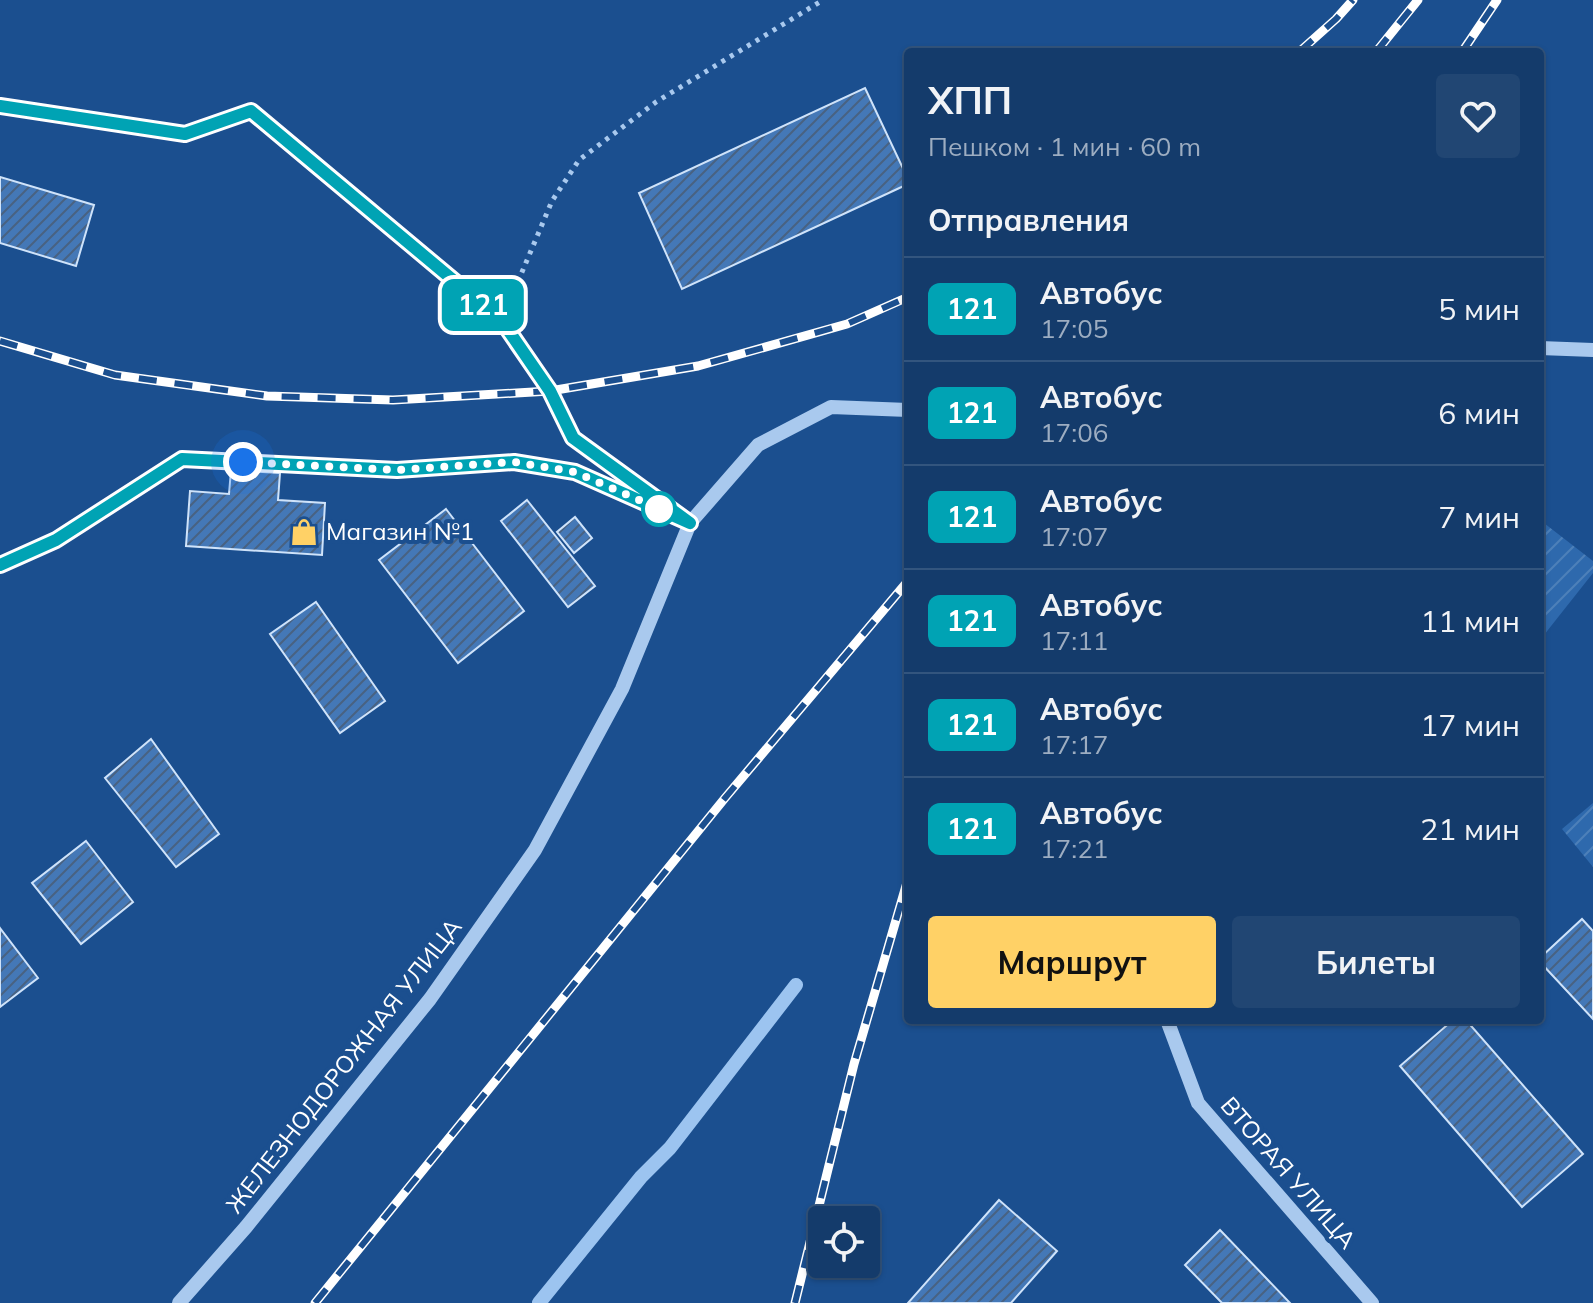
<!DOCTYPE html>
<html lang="ru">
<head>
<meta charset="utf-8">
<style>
  :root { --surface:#143b6b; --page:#214673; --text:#f1f3f6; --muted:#9dadc1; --line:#33557e; --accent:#ffd166 }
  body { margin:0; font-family:Mulish,sans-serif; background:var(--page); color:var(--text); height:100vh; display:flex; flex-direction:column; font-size:30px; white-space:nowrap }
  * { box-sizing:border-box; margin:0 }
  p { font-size:26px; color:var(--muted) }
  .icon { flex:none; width:44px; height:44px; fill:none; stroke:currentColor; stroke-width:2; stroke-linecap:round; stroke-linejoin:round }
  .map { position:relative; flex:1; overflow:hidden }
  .details { position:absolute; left:904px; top:48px; width:640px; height:976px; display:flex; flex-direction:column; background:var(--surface); border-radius:8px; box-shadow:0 2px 6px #0004,0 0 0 2px var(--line) }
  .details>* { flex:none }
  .badge { padding:0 16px; border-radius:12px; font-size:28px; line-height:52px }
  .fabs { position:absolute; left:808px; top:1206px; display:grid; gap:16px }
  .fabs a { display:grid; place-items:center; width:72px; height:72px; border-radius:8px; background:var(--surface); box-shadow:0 2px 6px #0004,0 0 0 2px var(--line); font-size:40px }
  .you { position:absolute; width:40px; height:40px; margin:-20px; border:6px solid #fff; border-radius:50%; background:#1a73e8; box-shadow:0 0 0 12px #1a73e833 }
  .map>.badge { position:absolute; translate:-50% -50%; box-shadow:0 0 0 4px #fff }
  h2 { padding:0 24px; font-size:30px; line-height:72px }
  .round { display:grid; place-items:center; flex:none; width:84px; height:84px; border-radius:8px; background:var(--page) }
  .overview { display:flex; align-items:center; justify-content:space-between; height:136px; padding:0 24px }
  h1 { font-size:38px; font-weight:700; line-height:60px }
  .button { display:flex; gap:16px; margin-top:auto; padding:16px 24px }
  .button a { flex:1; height:92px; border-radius:8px; background:var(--accent); color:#111; font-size:32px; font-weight:700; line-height:92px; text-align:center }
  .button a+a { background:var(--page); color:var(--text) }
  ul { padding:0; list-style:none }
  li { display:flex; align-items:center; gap:24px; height:104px; padding:0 24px; border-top:2px solid var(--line) }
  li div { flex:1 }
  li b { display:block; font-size:30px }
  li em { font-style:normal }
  li .badge { min-width:88px; font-weight:700; text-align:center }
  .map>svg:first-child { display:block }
  .garden { fill:url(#garden-furrows) }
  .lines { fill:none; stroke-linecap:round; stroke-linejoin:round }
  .stream { stroke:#9cc4f0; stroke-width:14 }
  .building { fill:url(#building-hatch); stroke:#cfe3fa; stroke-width:2 }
  .path { stroke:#a9c9ee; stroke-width:5; stroke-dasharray:4 6; stroke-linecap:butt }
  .minor { stroke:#a9c9ee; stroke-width:14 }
  .rail-casing { stroke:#fff; stroke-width:9 }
  .rail { stroke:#1b4f8f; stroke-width:6; stroke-dasharray:18; stroke-linecap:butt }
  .line-casing { stroke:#fff; stroke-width:18 }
  .line { stroke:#00a3b4; stroke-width:12 }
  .walk { stroke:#fff; stroke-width:8; stroke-dasharray:0 14.4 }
  .stop-dot { fill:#fff; stroke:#00a3b4; stroke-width:4 }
  .labels { text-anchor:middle; stroke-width:8; stroke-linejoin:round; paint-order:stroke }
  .poi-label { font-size:24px; fill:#fff; stroke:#1b4f8f; text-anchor:start }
  .street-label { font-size:24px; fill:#fff; stroke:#1b4f8f }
</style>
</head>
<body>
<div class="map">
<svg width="1593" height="1303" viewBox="0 0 1593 1303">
  <defs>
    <pattern id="garden-furrows" width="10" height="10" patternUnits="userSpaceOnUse" patternTransform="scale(2)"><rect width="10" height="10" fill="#2e69ad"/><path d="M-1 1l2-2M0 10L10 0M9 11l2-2" fill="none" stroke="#4d80b9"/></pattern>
    <pattern id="building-hatch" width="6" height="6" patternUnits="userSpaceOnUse" patternTransform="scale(2)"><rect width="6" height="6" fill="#4478b7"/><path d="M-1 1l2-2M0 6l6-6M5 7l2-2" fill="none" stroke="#486282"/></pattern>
  </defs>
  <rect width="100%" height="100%" fill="#1b4f8f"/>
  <!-- garden -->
  <path class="garden" d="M 1540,520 L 1593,561 L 1593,573 L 1540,640 Z
    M 1593,803 L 1593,867 L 1562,829 Z"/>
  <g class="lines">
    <!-- stream -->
    <path class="stream" d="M 539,1303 L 641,1177 L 670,1148 L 796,985"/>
  </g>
  <!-- building -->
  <path class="building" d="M 865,88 L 908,179 L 908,184 L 682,289 L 639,193 Z
    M 0,177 L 94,205 L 76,266 L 0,243 Z
    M 231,470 L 280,473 L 278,500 L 325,503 L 322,555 L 186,546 L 190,491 L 229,494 Z
    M 527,500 L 595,586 L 568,607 L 501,521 Z
    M 446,509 L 524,611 L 458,663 L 379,560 Z
    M 575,517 L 592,538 L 574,553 L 557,532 Z
    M 316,602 L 385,701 L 340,733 L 270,634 Z
    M 151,739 L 219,834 L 176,867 L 105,778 Z
    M 86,841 L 133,902 L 81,944 L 32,883 Z
    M 1582,919 L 1593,931 L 1593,1019 L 1540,962 L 1540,958 Z
    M 0,928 L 38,978 L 0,1007 Z
    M 1453,1020 L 1466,1020 L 1583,1154 L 1522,1207 L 1400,1066 Z
    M 999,1200 L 1057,1251 L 1011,1303 L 908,1303 Z
    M 1220,1230 L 1290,1303 L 1222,1303 L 1185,1265 Z"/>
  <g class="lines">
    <!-- path -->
    <path class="path" d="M 514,291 L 552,201 L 579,160 L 656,102 L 823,0"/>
    <!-- minor -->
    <path class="minor" d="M 0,106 L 185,134 L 251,111 L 502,321 L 550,391 L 573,438 L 690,523
      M 1540,348 L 1593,350
      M 0,565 L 56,540 L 182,459 L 397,470 L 514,462 L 575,472 L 664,512
      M 1167,1020 L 1198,1103 L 1372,1303
      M 179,1303 L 246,1227 L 430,999 L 535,850 L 622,689 L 690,523 L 758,445 L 831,407 L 908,410"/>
    <!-- rail casing -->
    <g class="rail-casing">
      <path id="rail" d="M 1299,52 L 1336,19 L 1353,0
        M 1376,52 L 1418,0
        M 1462,52 L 1497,0
        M 0,341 L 115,375 L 267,396 L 393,400 L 550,391 L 698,366 L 847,324 L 908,297
        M 315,1303 L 725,798 L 908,581
        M 795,1303 L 854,1064 L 908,879"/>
    </g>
    <!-- rail -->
    <use href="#rail" class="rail"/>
  </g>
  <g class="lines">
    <!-- line casing -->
    <g class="line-casing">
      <path id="line" d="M 0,106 L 185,134 L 251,111 L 502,321 L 550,391 L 573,438 L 690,523 L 575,472 L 514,462 L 397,470 L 182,459 L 56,540 L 0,565"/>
    </g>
    <!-- line -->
    <use href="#line" class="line"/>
    <!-- walk -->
    <path class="walk" d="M 243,462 L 397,470 L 514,462 L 575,472 L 662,510 L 659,509"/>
  </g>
  <!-- icons -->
  <defs>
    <g id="shop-bare" transform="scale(2.16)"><path d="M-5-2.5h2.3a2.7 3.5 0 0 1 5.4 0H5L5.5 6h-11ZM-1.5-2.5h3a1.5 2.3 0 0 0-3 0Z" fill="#ffd166" stroke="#1b4f8f" stroke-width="2.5" paint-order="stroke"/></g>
  </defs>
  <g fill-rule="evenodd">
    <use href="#shop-bare" x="304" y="532"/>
  </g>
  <!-- markers -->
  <circle class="stop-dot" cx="659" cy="509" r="16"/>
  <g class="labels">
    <!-- poi labels -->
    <g class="poi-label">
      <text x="326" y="540">Магазин №1</text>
    </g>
    <!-- street labels -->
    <g class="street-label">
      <text transform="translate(344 1066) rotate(-52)" y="8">ЖЕЛЕЗНОДОРОЖНАЯ УЛИЦА</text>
      <text transform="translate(1288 1173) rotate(49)" y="8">ВТОРАЯ УЛИЦА</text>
    </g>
  </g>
</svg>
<div class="fabs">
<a><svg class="icon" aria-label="locate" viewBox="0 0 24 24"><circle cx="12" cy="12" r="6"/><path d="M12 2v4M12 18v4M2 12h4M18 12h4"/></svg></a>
</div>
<div class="you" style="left:243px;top:462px"></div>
<b class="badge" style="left:483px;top:305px;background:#00a3b4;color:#fff">121</b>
<section class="details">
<div class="overview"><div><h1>ХПП</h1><p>Пешком · 1 мин · 60 m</p></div><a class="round"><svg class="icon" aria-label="heart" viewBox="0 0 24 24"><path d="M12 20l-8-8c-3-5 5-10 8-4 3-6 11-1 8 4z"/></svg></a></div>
<h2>Отправления</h2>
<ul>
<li><span class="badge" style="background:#00a3b4;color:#fff">121</span><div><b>Автобус</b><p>17:05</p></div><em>5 мин</em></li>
<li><span class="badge" style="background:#00a3b4;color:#fff">121</span><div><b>Автобус</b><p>17:06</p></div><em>6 мин</em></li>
<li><span class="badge" style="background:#00a3b4;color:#fff">121</span><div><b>Автобус</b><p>17:07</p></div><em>7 мин</em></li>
<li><span class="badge" style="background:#00a3b4;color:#fff">121</span><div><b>Автобус</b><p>17:11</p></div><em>11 мин</em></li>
<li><span class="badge" style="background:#00a3b4;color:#fff">121</span><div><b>Автобус</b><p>17:17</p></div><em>17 мин</em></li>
<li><span class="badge" style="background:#00a3b4;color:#fff">121</span><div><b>Автобус</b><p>17:21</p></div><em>21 мин</em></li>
</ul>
<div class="button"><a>Маршрут</a><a>Билеты</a></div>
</section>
</div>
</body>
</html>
